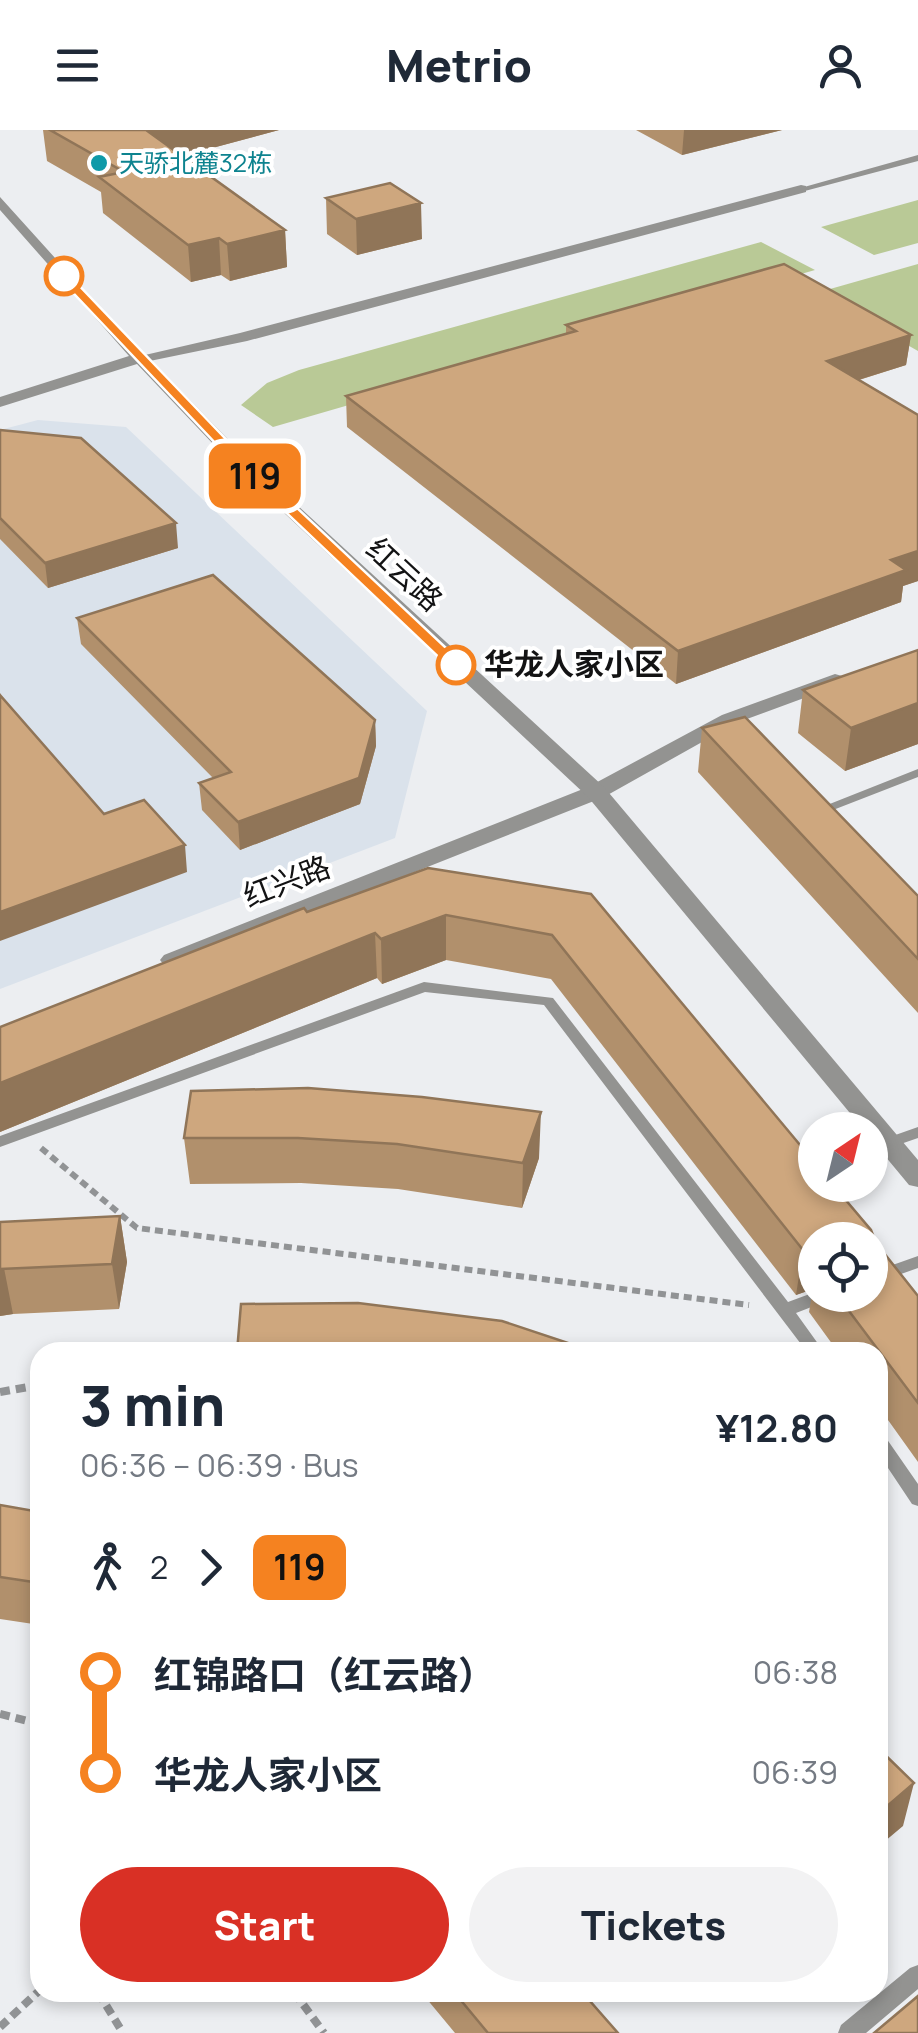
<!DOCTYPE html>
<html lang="en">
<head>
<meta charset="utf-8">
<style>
  :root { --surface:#fff; --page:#f2f2f3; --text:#1f2937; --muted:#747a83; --accent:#d93025 }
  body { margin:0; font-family:Manrope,"Noto Sans SC",sans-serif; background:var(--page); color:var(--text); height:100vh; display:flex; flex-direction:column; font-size:38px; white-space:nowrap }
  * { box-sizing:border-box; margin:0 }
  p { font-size:32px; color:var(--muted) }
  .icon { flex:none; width:55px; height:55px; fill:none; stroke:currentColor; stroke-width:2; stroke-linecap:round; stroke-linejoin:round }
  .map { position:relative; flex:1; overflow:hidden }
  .sheet { position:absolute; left:30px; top:1212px; width:858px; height:660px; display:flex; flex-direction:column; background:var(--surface); border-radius:30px; box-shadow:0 5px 15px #0003 }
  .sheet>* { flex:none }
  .badge { padding:0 20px; border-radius:15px; font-size:35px; line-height:65px }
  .needle { width:65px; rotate:35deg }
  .buttons { position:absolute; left:798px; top:982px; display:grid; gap:20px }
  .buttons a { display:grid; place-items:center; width:90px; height:90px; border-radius:50%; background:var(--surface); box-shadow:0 5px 15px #0003; font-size:50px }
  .map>.badge { position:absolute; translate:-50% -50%; box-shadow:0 0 0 5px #fff }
  .legs { display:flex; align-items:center; gap:15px; height:110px; padding:0 50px; font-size:32px }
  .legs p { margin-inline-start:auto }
  .head { display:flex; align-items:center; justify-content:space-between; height:170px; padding:0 50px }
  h1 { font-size:55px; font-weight:800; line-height:75px }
  .action { display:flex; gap:20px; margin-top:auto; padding:20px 50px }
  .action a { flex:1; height:115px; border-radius:60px; background:var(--accent); color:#fff; font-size:40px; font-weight:800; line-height:115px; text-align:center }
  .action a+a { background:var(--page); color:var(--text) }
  ul { padding:0 50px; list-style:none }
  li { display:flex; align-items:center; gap:35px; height:100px; font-size:38px }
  li i { display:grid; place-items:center; width:15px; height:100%; margin:0 12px; background:currentColor }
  li i::after { content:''; width:25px; height:25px; margin:-12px; border:8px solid; border-radius:50%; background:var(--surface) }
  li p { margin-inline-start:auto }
  li:first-child i { background:linear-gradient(#0000 50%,currentColor 0) }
  li:last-child i { background:linear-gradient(currentColor 50%,#0000 0) }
  header { display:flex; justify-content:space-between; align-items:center; height:130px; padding:0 50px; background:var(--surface); font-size:45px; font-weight:800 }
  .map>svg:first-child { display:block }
  .built { fill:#dae2eb }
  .green { fill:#b9c996 }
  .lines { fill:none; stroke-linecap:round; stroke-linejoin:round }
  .path-far1 { stroke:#919395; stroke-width:6; stroke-dasharray:8 5; stroke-linecap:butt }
  .path { stroke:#919395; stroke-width:8; stroke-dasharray:10 6; stroke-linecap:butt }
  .service { fill:#939391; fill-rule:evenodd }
  .minor { fill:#939391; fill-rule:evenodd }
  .tertiary { fill:#939391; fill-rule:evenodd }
  .wall { fill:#b1906c; fill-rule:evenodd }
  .shaded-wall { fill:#907558 }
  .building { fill:#cea77e; stroke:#907558; stroke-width:2.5 }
  .line-1 { fill:#f58220; stroke:#fff; stroke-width:2.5 }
  .culture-dot { fill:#0f9aa8; stroke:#fff; stroke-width:4 }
  .stop-1-dot { fill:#fff; stroke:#f58220; stroke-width:5 }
  .labels { text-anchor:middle; stroke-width:8; stroke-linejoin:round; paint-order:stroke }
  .far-culture-label { font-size:25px; fill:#0d838f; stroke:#fff; text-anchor:start }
  .street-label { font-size:30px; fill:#131314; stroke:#fff }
  .stop-label { font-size:30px; font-weight:bold; fill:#131314; stroke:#fff; text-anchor:start }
</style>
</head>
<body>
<header><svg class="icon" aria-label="menu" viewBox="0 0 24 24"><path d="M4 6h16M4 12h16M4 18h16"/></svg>Metrio<svg class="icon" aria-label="person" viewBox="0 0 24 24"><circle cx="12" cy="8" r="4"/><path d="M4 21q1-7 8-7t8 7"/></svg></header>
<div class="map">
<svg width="918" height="1903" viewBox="0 0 918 1903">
  <rect width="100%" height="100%" fill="#eceef1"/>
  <!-- built -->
  <path class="built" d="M 38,290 L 126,297 L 427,581 L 395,708 L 0,859 L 0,300 Z"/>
  <!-- green -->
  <path class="green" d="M 918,70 L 918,113 L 874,125 L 821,97 Z
    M 761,112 L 815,140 L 273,297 L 241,275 L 267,253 L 299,240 Z
    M 918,134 L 918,221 L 816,163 Z"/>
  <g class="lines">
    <!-- path-far1 -->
    <path class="path-far1" d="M 41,1018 L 137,1098 L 749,1175"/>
    <!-- path -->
    <path class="path" d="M 0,1262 L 40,1255
      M 0,1584 L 40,1594
      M 98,1862 L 123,1903
      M 294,1862 L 324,1903
      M 0,1897 L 40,1860"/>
    <!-- service -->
    <path class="service" d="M 918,25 L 918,31 L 801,62 L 797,59 Z
      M 918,639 L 918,647 L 833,680 L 838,686 L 836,689 L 826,689 L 817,679 Z
      M 424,852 L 553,868 L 788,1172 L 815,1162 L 815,1165 L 834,1165 L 832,1169 L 796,1183 L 824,1222 L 807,1222 L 544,875 L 425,862 L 0,1017 L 0,1006 Z
      M 918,997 L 918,1008 L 889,1018 L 881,1013 L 884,1009 Z
      M 918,1126 L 918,1138 L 870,1155 L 870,1143 Z
      M 878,1303 L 884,1305 L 918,1354 L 918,1376 L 912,1374 L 878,1323 Z
      M 918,1835 L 918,1859 L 866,1903 L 838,1903 L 841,1895 L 910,1838 Z"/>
    <!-- minor -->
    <path class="minor" d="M 801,55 L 806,56 L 806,62 L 247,211 L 140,233 L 132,228 L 240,203 Z
      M 835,544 L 842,546 L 842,554 L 736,593 L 604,667 L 180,835 L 164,835 L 160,830 L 164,825 L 588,657 L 722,585 Z"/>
    <!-- tertiary -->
    <path class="tertiary" d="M 0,67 L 93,170 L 247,329 L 604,657 L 918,1030 L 918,1057 L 909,1055 L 870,1008 L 870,1000 L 864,1000 L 588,667 L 235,337 L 137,234 L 0,277 L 0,267 L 129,226 L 0,80 Z"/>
  </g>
  <!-- wall -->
  <path class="wall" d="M 43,0 L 279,0 L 182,26 L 285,100 L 287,137 L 230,151 L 221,145 L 191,152 L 103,83 L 101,62 L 47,31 Z
    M 636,0 L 782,0 L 682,25 Z
    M 326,68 L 422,109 L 357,125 L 327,104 Z
    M 566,195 L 911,205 L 906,235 L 859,250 L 918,285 L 918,451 L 903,456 L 901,472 L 676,554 L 347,297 L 346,266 L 566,204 Z
    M 0,300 L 178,418 L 48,458 L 0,409 Z
    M 77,488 L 375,590 L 376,616 L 360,674 L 240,720 L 202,680 L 199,653 L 213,648 L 81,514 Z
    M 918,520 L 918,614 L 845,641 L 798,603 L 803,560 Z
    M 702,598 L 918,766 L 918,883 L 698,642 Z
    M 591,764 L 918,1166 L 918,1332 L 878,1276 L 878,1222 L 838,1222 L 809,1182 L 813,1159 L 796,1165 L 551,849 L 446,830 L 382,854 L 377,848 L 0,1002 L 0,897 L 307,782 ZM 815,1110 L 870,1110 L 870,1165 L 815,1165 Z
    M 191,961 L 539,1028 L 522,1078 L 398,1059 L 301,1053 L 190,1054 L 184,1008 Z
    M 120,1086 L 127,1132 L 119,1179 L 13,1184 L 0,1186 L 0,1092 Z
    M 0,1375 L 40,1382 L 40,1495 L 0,1489 Z
    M 421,1862 L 582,1862 L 618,1903 L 455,1903 Z"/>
  <!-- shaded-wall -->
  <path class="shaded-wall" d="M 146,0 L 279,0 L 149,35 Z
    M 684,0 L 782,0 L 682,25 Z
    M 421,73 L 422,109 L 357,125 L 356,89 Z
    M 285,100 L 287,137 L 230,151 L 227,114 Z
    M 219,108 L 221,145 L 191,152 L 188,115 Z
    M 911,205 L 906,235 L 823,261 L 827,231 Z
    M 176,393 L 178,418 L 48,458 L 45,433 Z
    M 918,421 L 918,451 L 903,456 L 901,472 L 676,554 L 678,521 L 891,430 Z
    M 918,573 L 918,614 L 845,641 L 851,598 Z
    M 375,590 L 376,616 L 360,674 L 240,720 L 238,692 Z
    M 185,715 L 187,742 L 0,811 L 0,782 Z
    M 446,785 L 446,830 L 382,854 L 381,809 Z
    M 375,803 L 377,848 L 0,1002 L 0,953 Z
    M 541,982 L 539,1028 L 522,1078 L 523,1033 Z
    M 120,1086 L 127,1132 L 119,1179 L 112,1134 Z
    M 815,1115 L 815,1144 L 813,1159 L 796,1165 L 803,1120 Z
    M 4,1138 L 13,1184 L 0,1186 L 0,1139 Z
    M 914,1653 L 903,1696 L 878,1717 L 878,1684 Z"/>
  <!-- building -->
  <path class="building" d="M 50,0 L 147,0 L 146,0 L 285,100 L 227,114 L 219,108 L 188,115 L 99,47 L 124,42 Z
    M 390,53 L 421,73 L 356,89 L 326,68 Z
    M 784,134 L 911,205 L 827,231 L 918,285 L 918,421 L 891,430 L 906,440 L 678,521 L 346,266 L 576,201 L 566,195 Z
    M 0,300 L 81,308 L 176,393 L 45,433 L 0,388 Z
    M 213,445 L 375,590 L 359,648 L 238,692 L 199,653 L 231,642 L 77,488 Z
    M 918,520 L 918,573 L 851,598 L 803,560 Z
    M 0,565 L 104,684 L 144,670 L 185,715 L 0,782 Z
    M 745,587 L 918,766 L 918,829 L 702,598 Z
    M 428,738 L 591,764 L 815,1033 L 815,1055 L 833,1055 L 871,1100 L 876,1113 L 918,1166 L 918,1273 L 837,1165 L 870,1165 L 870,1110 L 815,1110 L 815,1115 L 803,1120 L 552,805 L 446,785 L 381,809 L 375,803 L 0,953 L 0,897 L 304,778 L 307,782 Z
    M 308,958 L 422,967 L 541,982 L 523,1033 L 397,1014 L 298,1008 L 184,1008 L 191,961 Z
    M 120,1086 L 112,1134 L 0,1139 L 0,1092 Z
    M 358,1173 L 502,1191 L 595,1222 L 237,1222 L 241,1174 Z
    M 0,1375 L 40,1382 L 40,1453 L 0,1447 Z
    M 878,1618 L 914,1653 L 878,1684 Z
    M 454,1862 L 582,1862 L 618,1903 L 488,1903 Z
    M 918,1866 L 918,1903 L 874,1903 Z"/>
  <!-- line-1 -->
  <path class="line-1" d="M 60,144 L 68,144 L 246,330 L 461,532 L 461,538 L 450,538 L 237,336 L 60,149 Z"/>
  <!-- markers -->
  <circle class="culture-dot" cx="99" cy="33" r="10"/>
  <g class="stop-1-dot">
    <circle cx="64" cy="146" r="18"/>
    <circle cx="456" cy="535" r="18"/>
  </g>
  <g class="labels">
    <!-- far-culture labels -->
    <g class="far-culture-label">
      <text x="119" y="42">天骄北麓32栋</text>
    </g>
    <!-- street labels -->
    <g class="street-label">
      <text transform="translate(404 445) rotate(43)" y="10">红云路</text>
      <text transform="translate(287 752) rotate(-21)" y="10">红兴路</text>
    </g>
    <!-- stop labels -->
    <g class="stop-label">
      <text x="484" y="545">华龙人家小区</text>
    </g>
  </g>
</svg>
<div class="buttons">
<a><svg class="needle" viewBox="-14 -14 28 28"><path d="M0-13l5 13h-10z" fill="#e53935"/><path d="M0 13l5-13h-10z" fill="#747a83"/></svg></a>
<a><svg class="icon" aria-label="locate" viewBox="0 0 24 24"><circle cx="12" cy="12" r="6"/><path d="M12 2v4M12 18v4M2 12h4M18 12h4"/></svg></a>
</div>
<b class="badge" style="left:255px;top:346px;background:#f58220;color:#111">119</b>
<section class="sheet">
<div class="head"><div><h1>3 min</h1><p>06:36 – 06:39 · Bus</p></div><b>¥12.80</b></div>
<div class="legs"><svg class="icon" aria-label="walk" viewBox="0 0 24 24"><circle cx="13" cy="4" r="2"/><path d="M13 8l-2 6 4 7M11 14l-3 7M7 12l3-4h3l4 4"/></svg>2<svg class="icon" aria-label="forward" viewBox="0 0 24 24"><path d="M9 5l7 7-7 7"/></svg><b class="badge" style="background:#f58220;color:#111">119</b></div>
<ul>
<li><i style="color:#f58220"></i><b>红锦路口（红云路）</b><p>06:38</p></li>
<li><i style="color:#f58220"></i><b>华龙人家小区</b><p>06:39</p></li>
</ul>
<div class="action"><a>Start</a><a>Tickets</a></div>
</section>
</div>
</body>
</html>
